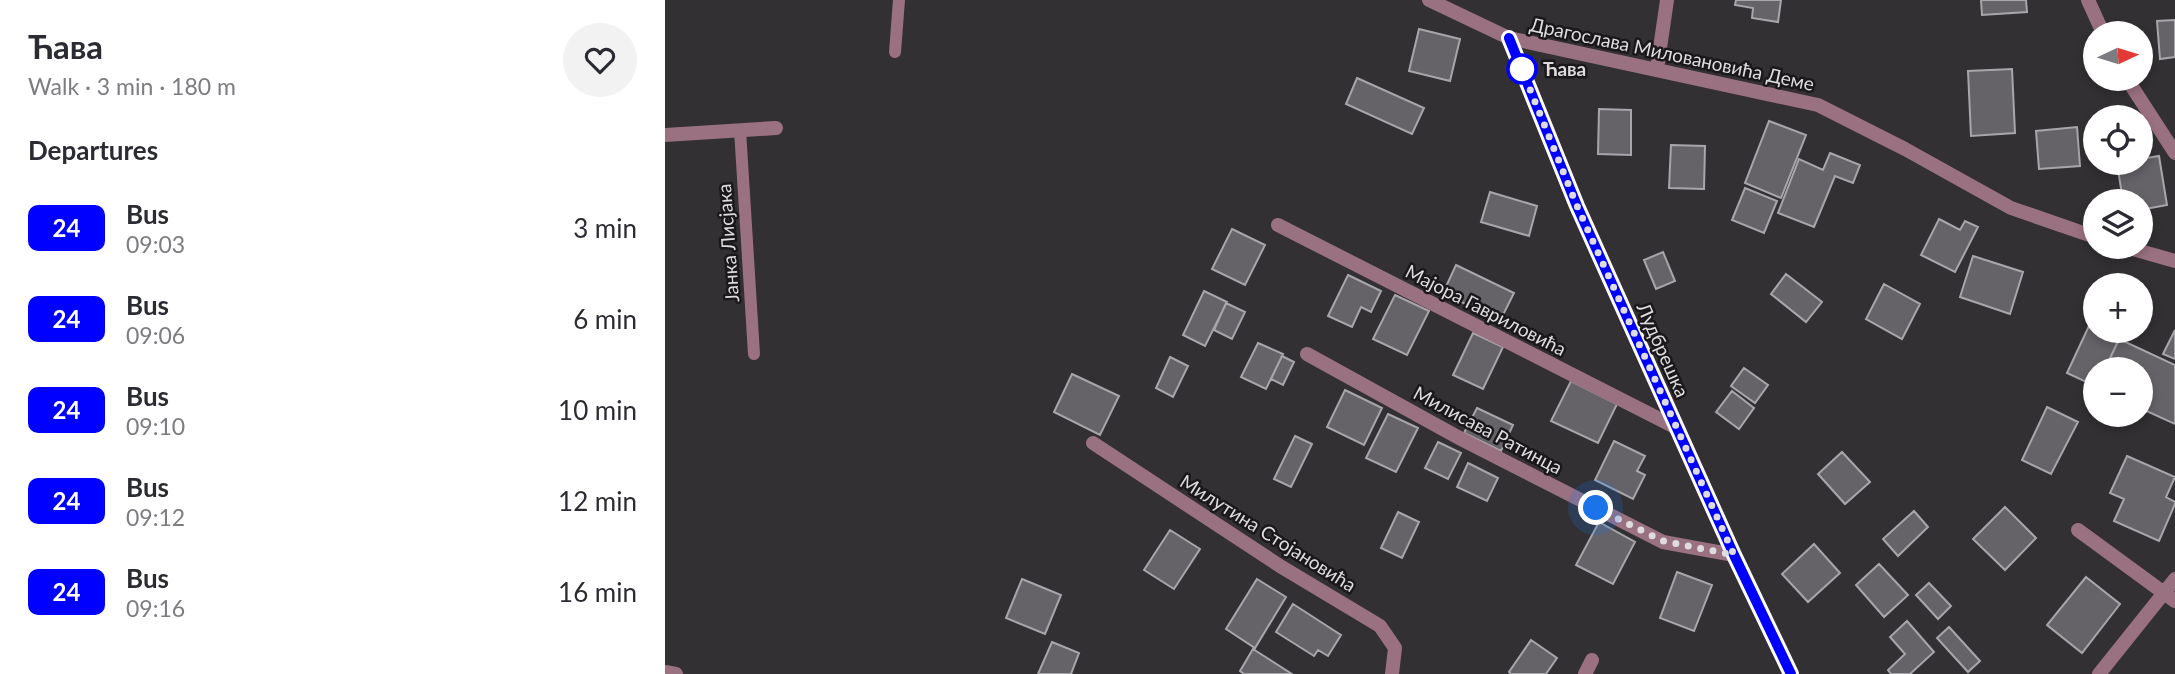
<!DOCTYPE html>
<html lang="en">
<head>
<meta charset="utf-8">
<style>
  :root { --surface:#fff; --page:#f2f2f3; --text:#2b2b33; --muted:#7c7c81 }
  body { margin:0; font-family:Lato,sans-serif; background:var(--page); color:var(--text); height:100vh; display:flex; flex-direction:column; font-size:26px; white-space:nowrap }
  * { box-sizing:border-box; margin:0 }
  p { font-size:23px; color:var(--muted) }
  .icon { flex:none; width:38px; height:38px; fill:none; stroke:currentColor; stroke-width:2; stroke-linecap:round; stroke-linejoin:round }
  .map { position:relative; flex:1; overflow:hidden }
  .details { display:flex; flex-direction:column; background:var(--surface); width:665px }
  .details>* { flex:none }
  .badge { padding:0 14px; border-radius:10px; font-size:24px; line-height:46px }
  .needle { width:46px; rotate:86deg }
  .buttons { position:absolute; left:1418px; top:21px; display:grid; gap:14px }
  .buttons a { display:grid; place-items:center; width:70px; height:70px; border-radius:50%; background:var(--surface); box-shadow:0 4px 10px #0003; font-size:35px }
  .you { position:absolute; width:35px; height:35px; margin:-18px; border:5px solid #fff; border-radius:50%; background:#1a73e8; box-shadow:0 0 0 10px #1a73e833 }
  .map>.badge { position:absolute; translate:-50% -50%; box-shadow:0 0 0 4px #fff }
  h2 { padding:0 28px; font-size:26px; line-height:63px }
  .round { display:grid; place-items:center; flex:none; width:74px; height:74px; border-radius:37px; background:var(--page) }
  .summary { display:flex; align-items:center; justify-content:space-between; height:119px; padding:0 28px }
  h1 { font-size:33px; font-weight:700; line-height:52px }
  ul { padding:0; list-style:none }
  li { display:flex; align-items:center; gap:21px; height:91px; padding:0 28px }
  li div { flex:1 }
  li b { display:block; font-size:26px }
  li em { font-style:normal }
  li .badge { min-width:77px; font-weight:700; text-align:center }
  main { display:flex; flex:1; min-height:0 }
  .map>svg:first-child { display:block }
  .building { fill:#656368; stroke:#a7a6ab; stroke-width:2 }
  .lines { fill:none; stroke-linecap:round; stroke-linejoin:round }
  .service { stroke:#9a7181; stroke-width:12 }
  .minor { stroke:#9a7181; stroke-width:14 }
  .line-casing { stroke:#fff; stroke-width:16 }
  .line { stroke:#00f; stroke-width:10 }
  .walk { stroke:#dfdcdf; stroke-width:7; stroke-dasharray:0 12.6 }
  .stop-dot { fill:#fff; stroke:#00f; stroke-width:3.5 }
  .labels { text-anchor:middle; stroke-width:5; stroke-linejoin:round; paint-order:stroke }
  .street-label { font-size:19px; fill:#dfdcdf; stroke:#1a181a }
  .stop-label { font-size:19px; font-weight:bold; fill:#dfdcdf; stroke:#1a181a; text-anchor:start }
</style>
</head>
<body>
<main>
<section class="details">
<div class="summary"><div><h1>Ћава</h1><p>Walk · 3 min · 180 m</p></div><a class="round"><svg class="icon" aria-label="heart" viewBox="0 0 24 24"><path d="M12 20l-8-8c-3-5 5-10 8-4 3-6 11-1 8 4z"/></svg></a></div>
<h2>Departures</h2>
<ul>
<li><span class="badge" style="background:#00f;color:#fff">24</span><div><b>Bus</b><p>09:03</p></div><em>3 min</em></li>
<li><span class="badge" style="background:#00f;color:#fff">24</span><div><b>Bus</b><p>09:06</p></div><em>6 min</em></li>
<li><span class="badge" style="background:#00f;color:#fff">24</span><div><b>Bus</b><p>09:10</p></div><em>10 min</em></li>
<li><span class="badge" style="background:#00f;color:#fff">24</span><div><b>Bus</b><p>09:12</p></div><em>12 min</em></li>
<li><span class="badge" style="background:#00f;color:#fff">24</span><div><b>Bus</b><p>09:16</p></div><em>16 min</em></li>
</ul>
</section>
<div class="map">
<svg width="1510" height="674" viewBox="0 0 1510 674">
  <rect width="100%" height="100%" fill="#333033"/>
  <!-- building -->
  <path class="building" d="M 1071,0 L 1116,0 L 1113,22 L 1087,18 L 1088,8 L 1070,5 Z
    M 1316,0 L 1361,0 L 1362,12 L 1317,15 Z
    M 1510,20 L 1510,57 L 1495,59 L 1492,21 Z
    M 754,29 L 795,39 L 785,81 L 744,71 Z
    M 1347,69 L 1350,133 L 1306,136 L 1303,71 Z
    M 692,78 L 759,108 L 747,134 L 681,104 Z
    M 934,109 L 966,110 L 966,155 L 933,154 Z
    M 1104,121 L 1141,135 L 1116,198 L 1080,183 Z
    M 1412,127 L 1415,166 L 1374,169 L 1371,131 Z
    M 1006,145 L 1040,146 L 1039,189 L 1004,188 Z
    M 1165,153 L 1195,165 L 1188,183 L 1170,176 L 1149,227 L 1113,213 L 1134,159 L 1158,170 Z
    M 1494,156 L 1502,205 L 1475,210 L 1475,201 L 1458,201 L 1452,163 L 1475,163 L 1475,159 Z
    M 1080,188 L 1112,201 L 1099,233 L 1067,220 Z
    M 825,192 L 872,206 L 864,236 L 816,222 Z
    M 1274,219 L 1295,230 L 1300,221 L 1313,227 L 1290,272 L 1256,255 Z
    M 567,229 L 600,245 L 580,285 L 547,269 Z
    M 998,252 L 1010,281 L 991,289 L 979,260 Z
    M 1308,256 L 1358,272 L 1345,314 L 1295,297 Z
    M 791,265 L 849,293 L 835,321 L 778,293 Z
    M 1121,274 L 1157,302 L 1141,322 L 1106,294 Z
    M 683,275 L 716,291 L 706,312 L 696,307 L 687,327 L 663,316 Z
    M 1219,284 L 1255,304 L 1237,339 L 1201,319 Z
    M 539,291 L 562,302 L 540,346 L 518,335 Z
    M 730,295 L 764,311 L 742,355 L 708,339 Z
    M 561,303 L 580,312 L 567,339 L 549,330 Z
    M 1430,313 L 1430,331 L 1458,331 L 1440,369 L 1430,369 L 1430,386 L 1402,373 Z
    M 1510,330 L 1510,359 L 1498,354 Z
    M 808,333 L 838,347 L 818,389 L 788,375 Z
    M 1454,339 L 1510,365 L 1510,424 L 1475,408 L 1475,369 L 1440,369 Z
    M 593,343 L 618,354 L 601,389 L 576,377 Z
    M 617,356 L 629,362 L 618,385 L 606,379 Z
    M 505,357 L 523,366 L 508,397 L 491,388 Z
    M 1079,368 L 1103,385 L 1090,403 L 1066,386 Z
    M 407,374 L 454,396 L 435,435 L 389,412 Z
    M 906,381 L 952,404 L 933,443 L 886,421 Z
    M 680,390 L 717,408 L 699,445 L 662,427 Z
    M 1067,391 L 1089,408 L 1074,429 L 1051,412 Z
    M 1382,407 L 1413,422 L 1386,474 L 1357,460 Z
    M 812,408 L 848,425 L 836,451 L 799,433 Z
    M 723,414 L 753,428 L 731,472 L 701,458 Z
    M 630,436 L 647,444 L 626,487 L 609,479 Z
    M 949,441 L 980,456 L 972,471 L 980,475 L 968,499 L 930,480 Z
    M 773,442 L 796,453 L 783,479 L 760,468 Z
    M 1177,452 L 1205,482 L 1180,504 L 1153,474 Z
    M 1462,456 L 1510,477 L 1501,497 L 1510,502 L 1510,504 L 1494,541 L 1449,521 L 1459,499 L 1445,493 Z
    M 803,463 L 833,478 L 822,501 L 792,487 Z
    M 1340,507 L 1371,538 L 1340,570 L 1308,539 Z
    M 1249,511 L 1263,527 L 1233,556 L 1218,539 Z
    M 733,512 L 754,522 L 737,558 L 716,548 Z
    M 934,522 L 970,542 L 948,584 L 911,565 Z
    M 505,530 L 535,549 L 509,589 L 479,570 Z
    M 1149,544 L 1175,573 L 1143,602 L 1117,574 Z
    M 1214,564 L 1243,595 L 1219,617 L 1191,585 Z
    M 1012,572 L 1047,585 L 1029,631 L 995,618 Z
    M 1421,577 L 1455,604 L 1417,653 L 1382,625 Z
    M 357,579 L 396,595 L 380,634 L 341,618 Z
    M 592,579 L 621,597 L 590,648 L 561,629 Z
    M 1264,583 L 1286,606 L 1273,619 L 1251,595 Z
    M 628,604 L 676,635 L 663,656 L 653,650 L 649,656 L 611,632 Z
    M 1242,621 L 1269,652 L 1245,674 L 1226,674 L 1223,670 L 1240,654 L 1225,637 Z
    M 1284,627 L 1315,661 L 1303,672 L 1272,638 Z
    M 866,640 L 892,658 L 881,674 L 846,674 L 844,672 Z
    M 387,642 L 414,653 L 406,674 L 373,674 Z
    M 588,649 L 627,674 L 579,674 L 575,671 Z"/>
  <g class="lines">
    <!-- service -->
    <path class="service" d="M 230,52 L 234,0
      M 75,130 L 89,354"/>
    <!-- minor -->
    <path class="minor" d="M 764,0 L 844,38 L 1153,105 L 1240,149 L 1346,208 L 1430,237
      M 1423,0 L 1438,33
      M 844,38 L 912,206 L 1069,555 L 1126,674
      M 992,69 L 1002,0
      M 1462,79 L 1510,153
      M 0,135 L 111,128
      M 613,225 L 1012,428
      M 1461,247 L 1510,261
      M 642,354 L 798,440 L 998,542 L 1069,555
      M 428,443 L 615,566 L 715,626 L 730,648 L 727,674
      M 1413,530 L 1510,601
      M 0,672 L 11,674
      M 920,674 L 927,660
      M 1434,674 L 1510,579"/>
  </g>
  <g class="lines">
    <!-- line casing -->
    <g class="line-casing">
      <path id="line" d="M 844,38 L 912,206 L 1069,555 L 1126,674"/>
    </g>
    <!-- line -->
    <use href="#line" class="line"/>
    <!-- walk -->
    <path class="walk" d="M 857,69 L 854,62 L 912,206 L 1069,555 L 998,541 L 931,508"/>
  </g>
  <!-- markers -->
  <circle class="stop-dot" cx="857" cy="69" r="14"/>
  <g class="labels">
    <!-- street labels -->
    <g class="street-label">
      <text transform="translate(1007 54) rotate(12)" y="7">Драгослава Миловановића Деме</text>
      <text transform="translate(63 243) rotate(-94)" y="7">Јанка Лисјака</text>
      <text transform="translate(821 310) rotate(27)" y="7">Мајора Гавриловића</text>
      <text transform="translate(998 350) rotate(66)" y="7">Лудбрешка</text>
      <text transform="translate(823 430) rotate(28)" y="7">Милисава Ратинца</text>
      <text transform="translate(603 533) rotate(32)" y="7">Милутина Стојановића</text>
    </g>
    <!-- stop labels -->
    <g class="stop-label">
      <text x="878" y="76">Ћава</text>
    </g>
  </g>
</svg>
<div class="buttons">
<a><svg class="needle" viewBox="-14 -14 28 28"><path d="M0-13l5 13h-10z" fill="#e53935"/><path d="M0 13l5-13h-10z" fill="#7c7c81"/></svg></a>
<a><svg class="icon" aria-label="locate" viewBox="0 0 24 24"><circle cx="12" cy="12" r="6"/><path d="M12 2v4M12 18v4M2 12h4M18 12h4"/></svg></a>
<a><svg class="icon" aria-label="layers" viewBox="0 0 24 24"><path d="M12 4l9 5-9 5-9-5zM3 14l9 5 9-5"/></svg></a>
<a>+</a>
<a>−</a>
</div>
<div class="you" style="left:931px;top:508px"></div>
</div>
</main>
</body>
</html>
